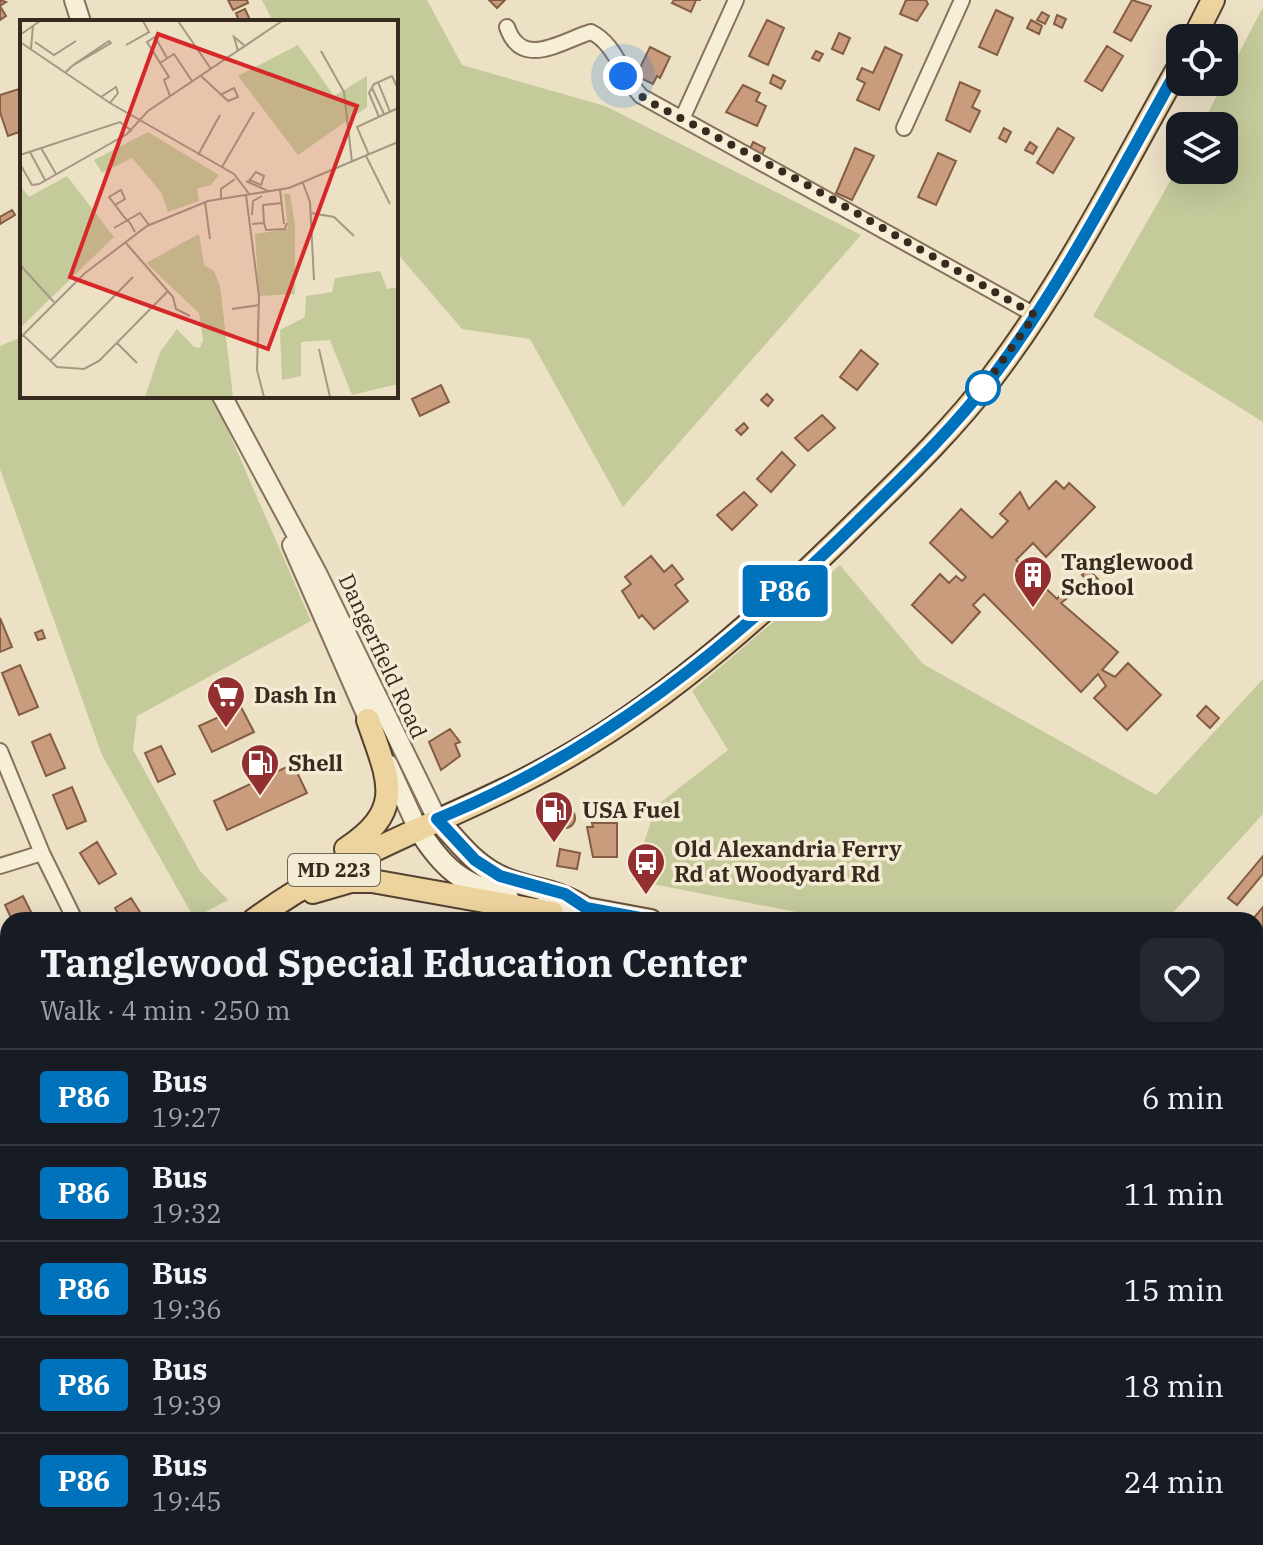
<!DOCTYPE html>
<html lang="en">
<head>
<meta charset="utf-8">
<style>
  :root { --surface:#171b24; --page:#242831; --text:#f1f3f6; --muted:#9ea1a6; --line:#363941 }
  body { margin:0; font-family:"IBM Plex Serif",serif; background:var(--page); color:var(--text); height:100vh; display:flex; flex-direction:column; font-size:30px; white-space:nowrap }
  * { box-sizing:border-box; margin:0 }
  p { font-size:26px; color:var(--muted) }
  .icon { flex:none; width:44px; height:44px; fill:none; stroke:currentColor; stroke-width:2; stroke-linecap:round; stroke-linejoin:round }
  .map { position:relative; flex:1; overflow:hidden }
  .details { position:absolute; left:0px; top:912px; width:1264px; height:634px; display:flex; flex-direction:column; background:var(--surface); border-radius:24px 24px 0 0; box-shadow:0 8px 32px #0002 }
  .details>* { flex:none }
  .badge { padding:0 16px; border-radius:6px; font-size:28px; line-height:52px }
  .tools { position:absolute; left:1166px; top:24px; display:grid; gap:16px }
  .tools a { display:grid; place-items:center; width:72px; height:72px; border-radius:16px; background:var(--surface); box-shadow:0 8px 32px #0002; font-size:40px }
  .you { position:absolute; width:40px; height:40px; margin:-20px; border:6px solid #fff; border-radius:50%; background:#1a73e8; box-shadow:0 0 0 12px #1a73e833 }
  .map>.badge { position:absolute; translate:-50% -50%; box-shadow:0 0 0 4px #fff }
  .round { display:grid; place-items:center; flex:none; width:84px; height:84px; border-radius:16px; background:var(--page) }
  .overview { display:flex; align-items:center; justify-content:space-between; height:136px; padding:0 40px }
  h1 { font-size:38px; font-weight:800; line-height:60px }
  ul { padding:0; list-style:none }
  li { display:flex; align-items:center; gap:24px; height:96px; padding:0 40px; border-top:2px solid var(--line) }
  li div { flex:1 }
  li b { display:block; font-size:30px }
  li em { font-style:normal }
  li .badge { min-width:88px; font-weight:700; text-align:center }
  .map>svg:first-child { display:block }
  .green { fill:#c4ca9a }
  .building { fill:#c99c7d; stroke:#845d43; stroke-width:2 }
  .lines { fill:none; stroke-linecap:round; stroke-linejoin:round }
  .minor-casing { stroke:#86725c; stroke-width:18 }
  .tertiary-casing { stroke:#86725c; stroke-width:22 }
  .secondary-casing { stroke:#68533f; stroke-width:24 }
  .primary-casing { stroke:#544130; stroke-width:26 }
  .minor { stroke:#f7eed8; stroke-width:14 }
  .tertiary { stroke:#f7eed8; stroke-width:18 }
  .secondary { stroke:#f7eed8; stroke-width:20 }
  .primary { stroke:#edd49f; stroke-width:22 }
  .line-casing { stroke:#fff; stroke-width:18 }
  .line { stroke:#0072bc; stroke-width:12 }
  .walk { stroke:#372b1f; stroke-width:8; stroke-dasharray:0 14.4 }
  .stop-dot { fill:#fff; stroke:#0072bc; stroke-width:4 }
  .labels { text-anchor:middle; stroke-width:7; stroke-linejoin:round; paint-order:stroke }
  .shield { fill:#f4ebd4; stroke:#706555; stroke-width:2 }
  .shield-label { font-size:20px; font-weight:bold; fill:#372b1f }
  .poi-label { font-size:22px; font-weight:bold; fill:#372b1f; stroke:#f4ebd4; text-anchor:start }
  .street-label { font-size:22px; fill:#372b1f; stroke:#f4ebd4 }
  .inset-road { fill:none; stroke:#a49883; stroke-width:2 }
  .view { fill:#d62828; fill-opacity:0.15; stroke:#d62828; stroke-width:4 }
  .inset-edge { fill:none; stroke:#372b1f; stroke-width:4 }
</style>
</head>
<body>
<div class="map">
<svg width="1263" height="1545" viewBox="0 0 1263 1545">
  <rect width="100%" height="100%" fill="#ece0c5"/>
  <!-- green -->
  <path class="green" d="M 262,0 L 427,0 L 462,65 L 605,106 L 861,235 L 623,507 L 530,339 L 462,329 L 396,252 L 396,22 L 273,22 Z
    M 1263,7 L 1263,422 L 1093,316 L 1180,164 L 1180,170 L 1224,170 L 1224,126 L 1201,126 Z
    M 22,337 L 22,396 L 213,396 L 311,621 L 137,716 L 133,750 L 200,871 L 228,900 L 194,918 L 102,755 L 0,469 L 0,346 Z
    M 840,565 L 923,664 L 1156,795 L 1263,679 L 1263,814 L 1166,920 L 837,920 L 632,880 L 656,806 L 728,750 L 692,691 Z
    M 8,1463 L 8,1538 L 668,1538 L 661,1545 L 0,1545 L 0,1474 Z"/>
  <!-- building -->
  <path class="building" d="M 0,0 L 6,2 L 0,6 L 6,16 L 0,20 Z
    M 228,0 L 247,0 L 248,3 L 233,10 Z
    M 489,0 L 505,0 L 497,8 Z
    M 674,0 L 701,0 L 696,0 L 691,12 L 672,3 Z
    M 906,0 L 926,0 L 928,4 L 917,21 L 900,14 Z
    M 1132,0 L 1151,6 L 1131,41 L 1114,32 Z
    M 245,9 L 251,22 L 239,22 L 236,13 Z
    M 996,10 L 1013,18 L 997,55 L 979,47 Z
    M 1042,12 L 1049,16 L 1045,24 L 1037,20 Z
    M 1057,15 L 1066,19 L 1062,28 L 1054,24 Z
    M 767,20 L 784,28 L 768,65 L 749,56 Z
    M 1031,20 L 1042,26 L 1039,34 L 1027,28 Z
    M 839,33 L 850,38 L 843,54 L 832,49 Z
    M 1107,46 L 1123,56 L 1102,91 L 1085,81 Z
    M 650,47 L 670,57 L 660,78 L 657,76 L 653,84 L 636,76 Z
    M 885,47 L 902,55 L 879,110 L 857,100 L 865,83 L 857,79 L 862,68 L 873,73 Z
    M 816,51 L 823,54 L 819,61 L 812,58 Z
    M 773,75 L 785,81 L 781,89 L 770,83 Z
    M 960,82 L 980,91 L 972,107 L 980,111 L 970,132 L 946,120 Z
    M 743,85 L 760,93 L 756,101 L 766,106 L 757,126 L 726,112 Z
    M 22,88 L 22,131 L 8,136 L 0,112 L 0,95 Z
    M 1004,128 L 1011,132 L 1006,142 L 999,138 Z
    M 1058,128 L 1074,138 L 1053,173 L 1037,163 Z
    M 753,142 L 765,148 L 762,155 L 750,149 Z
    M 1030,142 L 1037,147 L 1033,154 L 1025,150 Z
    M 855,148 L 874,156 L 852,200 L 836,193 Z
    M 938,153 L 956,161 L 936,205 L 918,197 Z
    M 12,210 L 15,215 L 0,224 L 0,217 Z
    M 861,350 L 878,364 L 857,390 L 840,377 Z
    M 441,385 L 449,402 L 420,416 L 412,399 Z
    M 767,394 L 773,400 L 768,406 L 761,400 Z
    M 822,415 L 835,428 L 808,451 L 795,438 Z
    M 744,423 L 748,428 L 741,435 L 736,430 Z
    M 782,452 L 795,465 L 771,492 L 757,479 Z
    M 1056,481 L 1064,489 L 1069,483 L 1095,507 L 1046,557 L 1033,543 L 1016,560 L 1057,599 L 1072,579 L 1080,588 L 1061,603 L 1118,652 L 1102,670 L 1115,677 L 1128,663 L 1161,695 L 1127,730 L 1094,698 L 1106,686 L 1098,674 L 1081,692 L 984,594 L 973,605 L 980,612 L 952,643 L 912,605 L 940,574 L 949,583 L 956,576 L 962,581 L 966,577 L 930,543 L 961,509 L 992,538 L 1008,521 L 1000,514 L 1020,492 L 1029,509 Z
    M 744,492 L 757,505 L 732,530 L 717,515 Z
    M 651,556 L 664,572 L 672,565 L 683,579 L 675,585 L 688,601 L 654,629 L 642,615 L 639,618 L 622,591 L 631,584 L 625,577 Z
    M 1088,569 L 1098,579 L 1092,585 L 1082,575 Z
    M 0,618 L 12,647 L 0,652 Z
    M 42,630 L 45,638 L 38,640 L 35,633 Z
    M 20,665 L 38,707 L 19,715 L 2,673 Z
    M 1206,706 L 1219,718 L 1210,728 L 1197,716 Z
    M 241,707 L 254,732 L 212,752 L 199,726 Z
    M 450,729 L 460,742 L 455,744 L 460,756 L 441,770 L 429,742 Z
    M 50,734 L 65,768 L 46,776 L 32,742 Z
    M 161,746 L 175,774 L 158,782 L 145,753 Z
    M 293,764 L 307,793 L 227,830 L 214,801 Z
    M 72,787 L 86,821 L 67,829 L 53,795 Z
    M555 818a10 10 0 1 1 20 0a10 10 0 1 1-20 0Z
    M 592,823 L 617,823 L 617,857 L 593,857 L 587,827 L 593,827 Z
    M 97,842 L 116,874 L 99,884 L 80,853 Z
    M 560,849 L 580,853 L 577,869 L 557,866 Z
    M 1263,856 L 1263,874 L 1237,905 L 1228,898 Z
    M 23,896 L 35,920 L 12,920 L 5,905 Z
    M 131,898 L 145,920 L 122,920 L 115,908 Z
    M 1263,907 L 1263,944 L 1256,938 L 1256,920 L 1252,920 Z
    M 0,1041 L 8,1050 L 8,1060 L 0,1067 Z
    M 724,1538 L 733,1540 L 740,1545 L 719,1545 Z
    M 908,1538 L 955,1538 L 961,1543 L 924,1545 Z"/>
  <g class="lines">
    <!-- minor casing -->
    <g class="minor-casing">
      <path id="minor" d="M 507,27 C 522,71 563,40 591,32 C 616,44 622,76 641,96 L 1035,315
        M 682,119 L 736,0
        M 904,128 L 962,0
        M 0,751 L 42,853 L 75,920
        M 0,866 L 42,853
        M 1011,1538 L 1021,1545
        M 829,1545 L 834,1538"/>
    </g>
    <!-- tertiary casing -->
    <g class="tertiary-casing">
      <path id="tertiary" d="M 74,0 L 81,22
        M 222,396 L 317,573 L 437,819
        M 292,545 L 373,730
        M 388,764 L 417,827"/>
    </g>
    <!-- secondary casing -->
    <g class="secondary-casing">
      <path id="secondary" d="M 437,819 C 456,839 472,862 498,875 C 528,890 555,887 586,908
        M 417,827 C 443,869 461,883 508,898
        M 539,909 L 552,913 L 586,908 L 651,920
        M 1256,1029 L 1263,1031"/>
    </g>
    <!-- primary casing -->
    <g class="primary-casing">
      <path id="primary" d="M 1194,38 L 1213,0
        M 346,849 C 407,809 388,779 368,720
        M 313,892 L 351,881 L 372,881 L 552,913
        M 254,920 C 351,848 467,816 570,755 C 676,693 769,609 856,523 C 904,476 953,429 993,376 C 1066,280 1121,169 1180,65
        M 0,1141 L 8,1133"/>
    </g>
    <!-- minor -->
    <use href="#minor" class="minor"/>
    <!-- tertiary -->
    <use href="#tertiary" class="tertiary"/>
    <!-- secondary -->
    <use href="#secondary" class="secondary"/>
    <!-- primary -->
    <use href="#primary" class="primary"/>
  </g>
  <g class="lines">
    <!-- line casing -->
    <g class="line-casing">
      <path id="line" d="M 651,920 L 586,908 L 565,894 L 500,876 L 475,860 L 437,819 C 601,752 733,644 858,521 C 905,475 954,428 994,375 C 1066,279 1121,169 1180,65"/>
    </g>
    <!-- line -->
    <use href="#line" class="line"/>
    <!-- walk -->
    <path class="walk" d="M 623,76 L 641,96 L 654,104 L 802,182 L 1035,315 L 983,388"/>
  </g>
  <!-- icons -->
  <defs>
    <g id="building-pin" transform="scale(2)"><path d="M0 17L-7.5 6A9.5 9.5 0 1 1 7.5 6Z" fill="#932f30" stroke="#f4ebd4"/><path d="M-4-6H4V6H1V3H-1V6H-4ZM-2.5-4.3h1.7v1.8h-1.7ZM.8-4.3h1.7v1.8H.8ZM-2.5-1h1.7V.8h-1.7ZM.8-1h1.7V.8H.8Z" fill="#fff"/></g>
    <g id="supermarket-pin" transform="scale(2)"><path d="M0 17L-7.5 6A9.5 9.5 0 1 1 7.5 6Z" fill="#932f30" stroke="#f4ebd4"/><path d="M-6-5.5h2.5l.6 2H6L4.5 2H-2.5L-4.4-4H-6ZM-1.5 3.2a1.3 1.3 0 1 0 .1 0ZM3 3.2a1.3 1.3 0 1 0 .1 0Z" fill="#fff"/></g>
    <g id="fuel-pin" transform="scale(2)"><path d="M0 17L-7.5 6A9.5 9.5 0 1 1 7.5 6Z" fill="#932f30" stroke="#f4ebd4"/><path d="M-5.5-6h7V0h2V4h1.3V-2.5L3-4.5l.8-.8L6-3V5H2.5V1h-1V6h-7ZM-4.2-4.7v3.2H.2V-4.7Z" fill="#fff"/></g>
    <g id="bus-pin" transform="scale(2)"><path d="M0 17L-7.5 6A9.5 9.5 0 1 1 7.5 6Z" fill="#932f30" stroke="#f4ebd4"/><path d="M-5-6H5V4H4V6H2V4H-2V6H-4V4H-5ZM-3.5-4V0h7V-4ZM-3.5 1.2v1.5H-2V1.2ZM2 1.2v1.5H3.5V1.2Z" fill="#fff"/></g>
  </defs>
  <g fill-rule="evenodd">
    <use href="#building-pin" x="1033" y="575"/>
    <use href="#supermarket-pin" x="226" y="695"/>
    <use href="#fuel-pin" x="260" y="763"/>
    <use href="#fuel-pin" x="554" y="810"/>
    <use href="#bus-pin" x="646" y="862"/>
  </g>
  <!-- markers -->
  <circle class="stop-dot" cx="983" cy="388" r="16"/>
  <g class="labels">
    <!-- shield labels -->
    <rect class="shield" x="288" y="854" width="92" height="32" rx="6"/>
    <g class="shield-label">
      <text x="334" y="877">MD 223</text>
    </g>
    <!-- poi labels -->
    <g class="poi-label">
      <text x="1061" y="570">Tanglewood<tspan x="1061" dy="25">School</tspan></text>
      <text x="254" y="703">Dash In</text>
      <text x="288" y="771">Shell</text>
      <text x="582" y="818">USA Fuel</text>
      <text x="674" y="857">Old Alexandria Ferry<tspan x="674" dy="25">Rd at Woodyard Rd</tspan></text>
    </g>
    <!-- street labels -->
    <g class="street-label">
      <text transform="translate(383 656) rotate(65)" y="8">Dangerfield Road</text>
    </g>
  </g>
  <!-- overview -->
  <g transform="translate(20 20)">
    <rect width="378" height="378" fill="#ece0c5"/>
    <path d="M 278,25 L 314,76 L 347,56 L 347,87 L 278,135 L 218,56 ZM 128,112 L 199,155 L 191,165 L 177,169 L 179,181 L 148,192 L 141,172 L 112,138 L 82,153 L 74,140 ZM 47,156 L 94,217 L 0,308 L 0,165 L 9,177 ZM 264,174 L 270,174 L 275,204 L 275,274 L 239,276 L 235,214 L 268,209 ZM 179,214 L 184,245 L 194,251 L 200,266 L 213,377 L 125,377 L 140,332 L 157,309 L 174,327 L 180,328 L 183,320 L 179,293 L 126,243 ZM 360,251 L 367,269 L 378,267 L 378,364 L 332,375 L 310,320 L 281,322 L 281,356 L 262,360 L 260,310 L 285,297 L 286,276 L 312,272 L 315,258 Z" fill="#c4ca9a"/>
    <path class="inset-road" d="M 158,1 L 191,49M 0,15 L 20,1M 0,22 L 90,83 L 214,154 L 230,175M 15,22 L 34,35 L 56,21M 106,25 L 129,12 L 123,1M 11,29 L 13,5M 218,31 L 214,17 L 224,25M 301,31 L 324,72 L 332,142M 147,38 L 135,17 L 127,22 L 149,57 L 144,60 L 150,76M 140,43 L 154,34 L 172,61M 46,52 L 51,47 L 56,43 L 89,21 L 91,23 L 52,46M 181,56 L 208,81 L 218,77 L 214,68 L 202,74M 358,62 L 370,92M 352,68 L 364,94M 81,77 L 96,67 L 98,73 L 90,83M 359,97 L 349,73 L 354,64 L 372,56 L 378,69M 21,128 L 36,154M 10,132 L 25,160M 0,135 L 100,102 L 112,111M 178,135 L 200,95M 349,135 L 337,107 L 378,88M 346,136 L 370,184M 0,144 L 12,165 L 19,164 L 107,114 L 128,91 L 262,1M 202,147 L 234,92M 226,161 L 248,171M 228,162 L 236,152 L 244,156 L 241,165 L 230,160M 283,163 L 290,182 L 294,260M 260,170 L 264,204M 226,175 L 239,276 L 237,350 L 244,377M 201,178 L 201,169 L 215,159M 185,182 L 190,219M 95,185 L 105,179 L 101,170 L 89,177 L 92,181 L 105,198 L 110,203 L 115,212M 291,193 L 314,197 L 334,216M 232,195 L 233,181 L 242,176M 244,203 L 246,210 L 265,209 L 267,203M 232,204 L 244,203 L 243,185 L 262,183M 94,208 L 120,193 L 129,205M 105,222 L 153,277 L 156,289 L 170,296M 0,245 L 34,282M 212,289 L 239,285M 3,315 L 37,347 L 64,349 L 79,341 L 148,271M 0,318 L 65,253 L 127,206 L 188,181 L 269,168 L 378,122M 97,323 L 117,343M 299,329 L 310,377M 30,341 L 113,257"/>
    <path class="view" d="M 138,14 L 337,86 L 248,329 L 50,257 Z"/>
    <rect width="378" height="378" class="inset-edge"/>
  </g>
</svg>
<div class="tools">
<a><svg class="icon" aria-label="locate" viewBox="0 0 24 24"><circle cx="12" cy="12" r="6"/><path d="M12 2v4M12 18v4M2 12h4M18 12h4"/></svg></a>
<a><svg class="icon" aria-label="layers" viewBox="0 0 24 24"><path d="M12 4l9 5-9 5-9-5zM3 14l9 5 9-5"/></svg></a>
</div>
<div class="you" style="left:623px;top:76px"></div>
<b class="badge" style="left:785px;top:591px;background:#0072bc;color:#fff">P86</b>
<section class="details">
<div class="overview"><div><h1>Tanglewood Special Education Center</h1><p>Walk · 4 min · 250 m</p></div><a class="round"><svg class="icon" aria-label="heart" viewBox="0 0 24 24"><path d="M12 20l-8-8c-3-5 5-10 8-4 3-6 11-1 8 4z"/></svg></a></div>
<ul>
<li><span class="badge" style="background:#0072bc;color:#fff">P86</span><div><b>Bus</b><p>19:27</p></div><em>6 min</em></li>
<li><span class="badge" style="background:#0072bc;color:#fff">P86</span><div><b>Bus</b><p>19:32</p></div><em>11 min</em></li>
<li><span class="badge" style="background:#0072bc;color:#fff">P86</span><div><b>Bus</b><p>19:36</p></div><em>15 min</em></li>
<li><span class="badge" style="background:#0072bc;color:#fff">P86</span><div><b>Bus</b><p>19:39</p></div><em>18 min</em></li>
<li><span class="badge" style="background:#0072bc;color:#fff">P86</span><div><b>Bus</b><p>19:45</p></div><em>24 min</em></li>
</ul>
</section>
</div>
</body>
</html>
